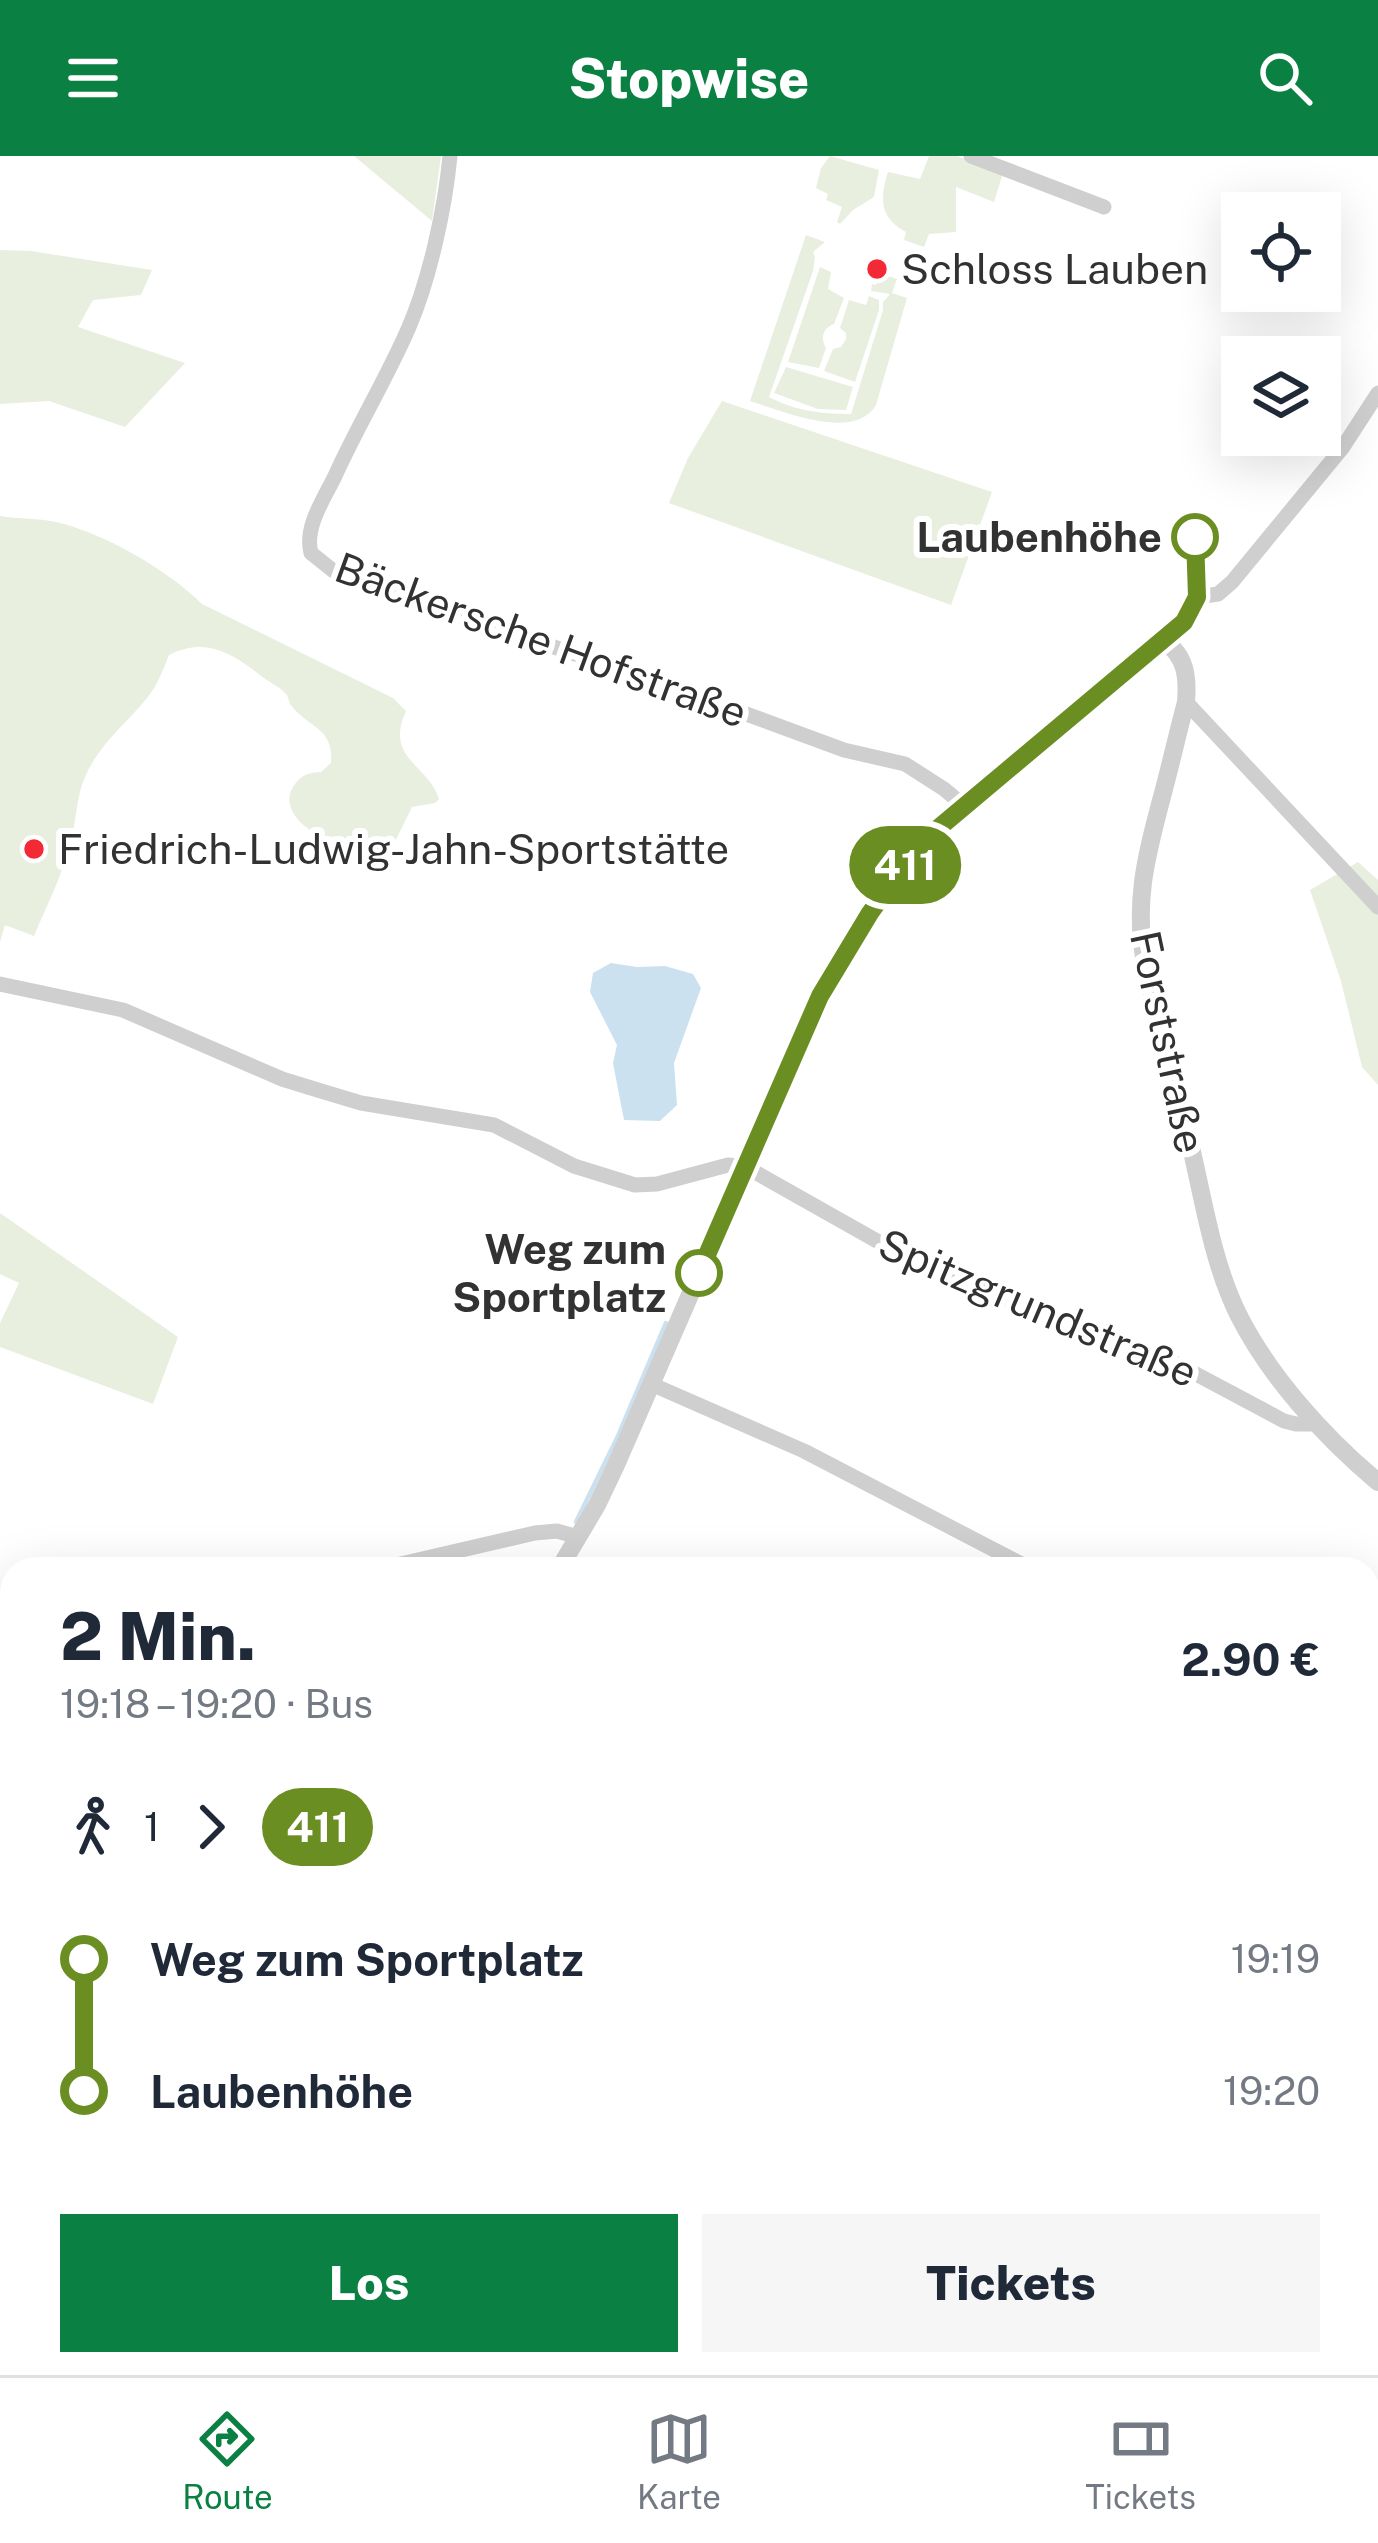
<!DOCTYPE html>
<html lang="de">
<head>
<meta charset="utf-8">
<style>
  :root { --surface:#fff; --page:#f6f6f7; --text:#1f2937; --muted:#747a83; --line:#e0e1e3; --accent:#0b8043 }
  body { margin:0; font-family:"Public Sans",sans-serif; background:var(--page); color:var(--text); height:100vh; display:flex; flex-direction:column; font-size:45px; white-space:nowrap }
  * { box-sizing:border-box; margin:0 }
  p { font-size:39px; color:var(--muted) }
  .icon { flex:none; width:66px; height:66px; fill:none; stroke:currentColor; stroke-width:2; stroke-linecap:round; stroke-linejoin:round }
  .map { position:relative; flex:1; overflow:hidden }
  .drawer { position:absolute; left:0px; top:1401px; width:1380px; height:819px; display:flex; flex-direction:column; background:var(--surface); border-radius:36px 36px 0 0; box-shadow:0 12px 48px #0002 }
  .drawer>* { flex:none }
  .badge { padding:0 24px; border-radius:39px; font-size:42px; line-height:78px }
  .fabs { position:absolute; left:1221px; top:36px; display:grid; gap:24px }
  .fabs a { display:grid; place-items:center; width:120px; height:120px; border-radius:0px; background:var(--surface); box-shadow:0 12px 48px #0002; font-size:60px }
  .map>.badge { position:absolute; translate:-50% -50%; box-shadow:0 0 0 6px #fff }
  .legs { display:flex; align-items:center; gap:18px; height:132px; padding:0 60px; font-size:39px }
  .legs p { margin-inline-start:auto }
  .head { display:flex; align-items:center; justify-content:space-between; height:204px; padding:0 60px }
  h1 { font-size:66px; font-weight:800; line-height:90px }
  .action { display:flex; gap:24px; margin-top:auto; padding:24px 60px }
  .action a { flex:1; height:138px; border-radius:0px; background:var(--accent); color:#fff; font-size:48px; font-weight:800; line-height:138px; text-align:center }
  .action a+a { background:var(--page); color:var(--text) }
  ul { padding:0 60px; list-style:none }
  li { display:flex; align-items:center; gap:42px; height:132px; font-size:45px }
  li i { display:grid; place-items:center; width:18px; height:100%; margin:0 15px; background:currentColor }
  li i::after { content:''; width:30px; height:30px; margin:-15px; border:9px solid; border-radius:50%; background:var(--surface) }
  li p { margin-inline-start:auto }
  li:first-child i { background:linear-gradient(#0000 50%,currentColor 0) }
  li:last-child i { background:linear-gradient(currentColor 50%,#0000 0) }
  header { display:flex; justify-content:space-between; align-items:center; height:156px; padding:0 60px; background:var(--accent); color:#fff; font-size:54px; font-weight:800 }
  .tab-bar { display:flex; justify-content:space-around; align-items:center; height:168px; border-top:3px solid var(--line); background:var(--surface); font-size:33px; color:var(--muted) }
  .tab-bar a { display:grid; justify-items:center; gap:6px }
  .tab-bar .selected { color:var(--accent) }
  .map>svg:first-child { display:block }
  .green { fill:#e8efdf }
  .water { fill:#cbe1f0 }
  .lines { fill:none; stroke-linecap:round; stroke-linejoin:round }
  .stream { stroke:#cbe1f0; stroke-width:4.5 }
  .minor { stroke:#cfcfcf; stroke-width:15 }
  .tertiary { stroke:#cfcfcf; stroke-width:18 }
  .line-1-casing { stroke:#fff; stroke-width:27 }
  .line-1 { stroke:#6b8e23; stroke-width:18 }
  .poi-dot { fill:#f42936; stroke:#fff; stroke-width:4.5 }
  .stop-1-dot { fill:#fff; stroke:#6b8e23; stroke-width:6 }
  .labels { text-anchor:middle; stroke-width:12; stroke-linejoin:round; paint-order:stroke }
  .poi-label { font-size:42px; fill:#323232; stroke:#fff; text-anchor:start }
  .stop-label { font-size:42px; font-weight:bold; fill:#323232; stroke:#fff; text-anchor:end }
  .street-label { font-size:42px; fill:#323232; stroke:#fff }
</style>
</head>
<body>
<header><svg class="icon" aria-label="menu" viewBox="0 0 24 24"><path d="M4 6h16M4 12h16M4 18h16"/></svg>Stopwise<svg class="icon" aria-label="search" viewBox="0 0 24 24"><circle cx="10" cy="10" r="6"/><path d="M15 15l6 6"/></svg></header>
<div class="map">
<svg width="1378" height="2219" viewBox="0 0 1378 2219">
  <rect width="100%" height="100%" fill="#fff"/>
  <!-- green -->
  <path class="green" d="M 354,0 L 441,0 L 432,65 Z
    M 830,0 L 879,14 L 874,41 L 853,54 L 840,68 L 837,66 L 842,51 L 826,44 L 828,38 L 816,32 L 821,12 Z
    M 929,0 L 957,0 L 1003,17 L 994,46 L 951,29 L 956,31 L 956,76 L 929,78 L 924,91 L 904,84 L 906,76 C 880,62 879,43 888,16 L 920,23 Z
    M 806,79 L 825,86 L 813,96 L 815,101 L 813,115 L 769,241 C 796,255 821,258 851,258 L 883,154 L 883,146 L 890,138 L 871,135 L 872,128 L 876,129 L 880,117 L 897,123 L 892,137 L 907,142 L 876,249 C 855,286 782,255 750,245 Z
    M 0,94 L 31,95 L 152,114 L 141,139 L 93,144 L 78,171 L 185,207 L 125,271 L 49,245 L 0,248 Z
    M 820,111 L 831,116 L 828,133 L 844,142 L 834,168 C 823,172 820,182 826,192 L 819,212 L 788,206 Z
    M 869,140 L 879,144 L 879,154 L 855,226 L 824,215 L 833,193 L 841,191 L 846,183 L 846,177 L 840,172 L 849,144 L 866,149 Z
    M 786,211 L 853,231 L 846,254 L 818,253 L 774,237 Z
    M 722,245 L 992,336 L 951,449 L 669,347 L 688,302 Z
    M 0,360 C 19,363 38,362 56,366 C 104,377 168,414 202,448 L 393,542 L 406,555 C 384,603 429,609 439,643 L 435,647 L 412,651 L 386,704 C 358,703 364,697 345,685 C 337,680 327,681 318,678 C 301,671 284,652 291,635 C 297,621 307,616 321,616 L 331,607 C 334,570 308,573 290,548 C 289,545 288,542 287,539 C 281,532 271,527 264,522 C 233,498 207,480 169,499 C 163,514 158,528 148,541 C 126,568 99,588 85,621 C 76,641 77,663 71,684 C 63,718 47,749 34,780 L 5,769 L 0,786 Z
    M 1358,706 L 1378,724 L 1378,929 L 1362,911 L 1341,825 L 1310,734 Z
    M 0,1057 L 178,1181 L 153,1248 L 0,1191 L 0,1167 L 19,1127 L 0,1118 Z
    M 12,1500 L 12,2208 L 116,2208 L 115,2219 L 0,2207 L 0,1504 Z
    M 1368,1662 L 1378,1670 L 1378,1790 L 1368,1781 Z
    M 1368,1843 L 1378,1846 L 1378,2219 L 1106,2219 L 1112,2208 L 1368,2208 Z
    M 229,2208 L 366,2208 L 389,2219 L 227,2219 Z
    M 584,2208 L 956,2208 L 975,2219 L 593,2219 L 595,2215 Z"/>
  <!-- water -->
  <path class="water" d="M 611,807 L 637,811 L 665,810 L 693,818 L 701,832 L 674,907 L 677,949 L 660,965 L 624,964 L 613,907 L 617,889 L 590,836 L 593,817 Z"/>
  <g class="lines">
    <!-- stream -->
    <path class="stream" d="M 576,1366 L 618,1280 L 666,1167"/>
    <!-- minor -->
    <path class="minor" d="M 450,0 C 445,52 430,122 409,171 C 387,222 358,269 335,320 C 324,343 304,371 311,397 L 336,417 L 366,430 L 643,520 L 844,594 L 905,608 L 944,633 L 963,649
      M 971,0 L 1104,51
      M 1197,441 L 1218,438 L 1232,426 L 1343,291 L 1378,237
      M 1186,546 L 1378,751
      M 0,828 L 123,854 L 282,923 L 321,935 L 361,947 L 494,969 L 574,1010 L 635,1029 L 657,1028 L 728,1009 L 746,1011 L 932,1116 L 1164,1201 L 1284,1265 L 1296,1268 L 1317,1268
      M 651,1228 L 804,1295 L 1031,1413
      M 379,1413 L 535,1377 L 557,1375 L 578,1381"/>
    <!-- tertiary -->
    <path class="tertiary" d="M 1164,485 C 1186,500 1188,521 1186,546 C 1178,576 1171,607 1163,637 C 1146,701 1133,747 1146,813 C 1162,875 1178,937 1193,1000 C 1205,1053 1214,1109 1238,1158 C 1269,1220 1325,1282 1378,1326
      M 559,1413 L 597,1349 L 616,1309 L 820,840 L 870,757 L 909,703 L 963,649 L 1164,485 L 1184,466 L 1197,441
      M 215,2219 L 218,2208"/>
  </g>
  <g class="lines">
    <!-- line-1 casing -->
    <g class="line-1-casing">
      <path id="line-1" d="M 699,1117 L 820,840 L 870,757 L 909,703 L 935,675 L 1184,466 L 1197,441 L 1195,381"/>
    </g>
    <!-- line-1 -->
    <use href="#line-1" class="line-1"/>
  </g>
  <!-- markers -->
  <g class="poi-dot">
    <circle cx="877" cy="113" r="12"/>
    <circle cx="34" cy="693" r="12"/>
  </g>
  <g class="stop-1-dot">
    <circle cx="1195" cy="381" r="21"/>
    <circle cx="699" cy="1117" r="21"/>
  </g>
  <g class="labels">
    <!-- poi labels -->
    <g class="poi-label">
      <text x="901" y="128">Schloss Lauben</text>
      <text x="58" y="708">Friedrich-Ludwig-Jahn-Sportstätte</text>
    </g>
    <!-- stop labels -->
    <g class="stop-label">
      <text x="1162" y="396">Laubenhöhe</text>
      <text x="666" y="1108">Weg zum<tspan x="666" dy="48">Sportplatz</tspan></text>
    </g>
    <!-- street labels -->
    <g class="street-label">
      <text transform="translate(541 484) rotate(20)" y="15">Bäckersche Hofstraße</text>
      <text transform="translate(1168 886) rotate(78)" y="15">Forststraße</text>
      <text transform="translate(1038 1152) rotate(23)" y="15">Spitzgrundstraße</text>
    </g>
  </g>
</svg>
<div class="fabs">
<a><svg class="icon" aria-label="locate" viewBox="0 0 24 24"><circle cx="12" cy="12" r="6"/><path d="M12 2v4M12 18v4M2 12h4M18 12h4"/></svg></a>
<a><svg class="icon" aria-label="layers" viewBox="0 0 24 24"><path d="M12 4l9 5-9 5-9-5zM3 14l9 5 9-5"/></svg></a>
</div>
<b class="badge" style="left:905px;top:709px;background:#6b8e23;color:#fff">411</b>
<section class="drawer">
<div class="head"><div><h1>2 Min.</h1><p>19:18 – 19:20 · Bus</p></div><b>2.90 €</b></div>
<div class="legs"><svg class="icon" aria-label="walk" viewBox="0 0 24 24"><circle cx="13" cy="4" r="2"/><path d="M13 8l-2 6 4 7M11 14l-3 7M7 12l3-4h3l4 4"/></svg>1<svg class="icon" aria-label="forward" viewBox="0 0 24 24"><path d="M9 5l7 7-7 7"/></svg><b class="badge" style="background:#6b8e23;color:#fff">411</b></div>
<ul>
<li><i style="color:#6b8e23"></i><b>Weg zum Sportplatz</b><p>19:19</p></li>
<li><i style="color:#6b8e23"></i><b>Laubenhöhe</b><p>19:20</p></li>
</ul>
<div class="action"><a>Los</a><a>Tickets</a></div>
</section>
</div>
<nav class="tab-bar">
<a class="selected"><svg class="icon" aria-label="directions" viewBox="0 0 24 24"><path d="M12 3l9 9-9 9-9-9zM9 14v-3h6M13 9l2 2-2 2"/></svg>Route</a>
<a><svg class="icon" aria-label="map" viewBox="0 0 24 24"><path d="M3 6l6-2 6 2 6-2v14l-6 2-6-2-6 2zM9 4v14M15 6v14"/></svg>Karte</a>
<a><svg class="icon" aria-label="tickets" viewBox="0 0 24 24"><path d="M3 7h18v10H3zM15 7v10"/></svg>Tickets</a>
</nav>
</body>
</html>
